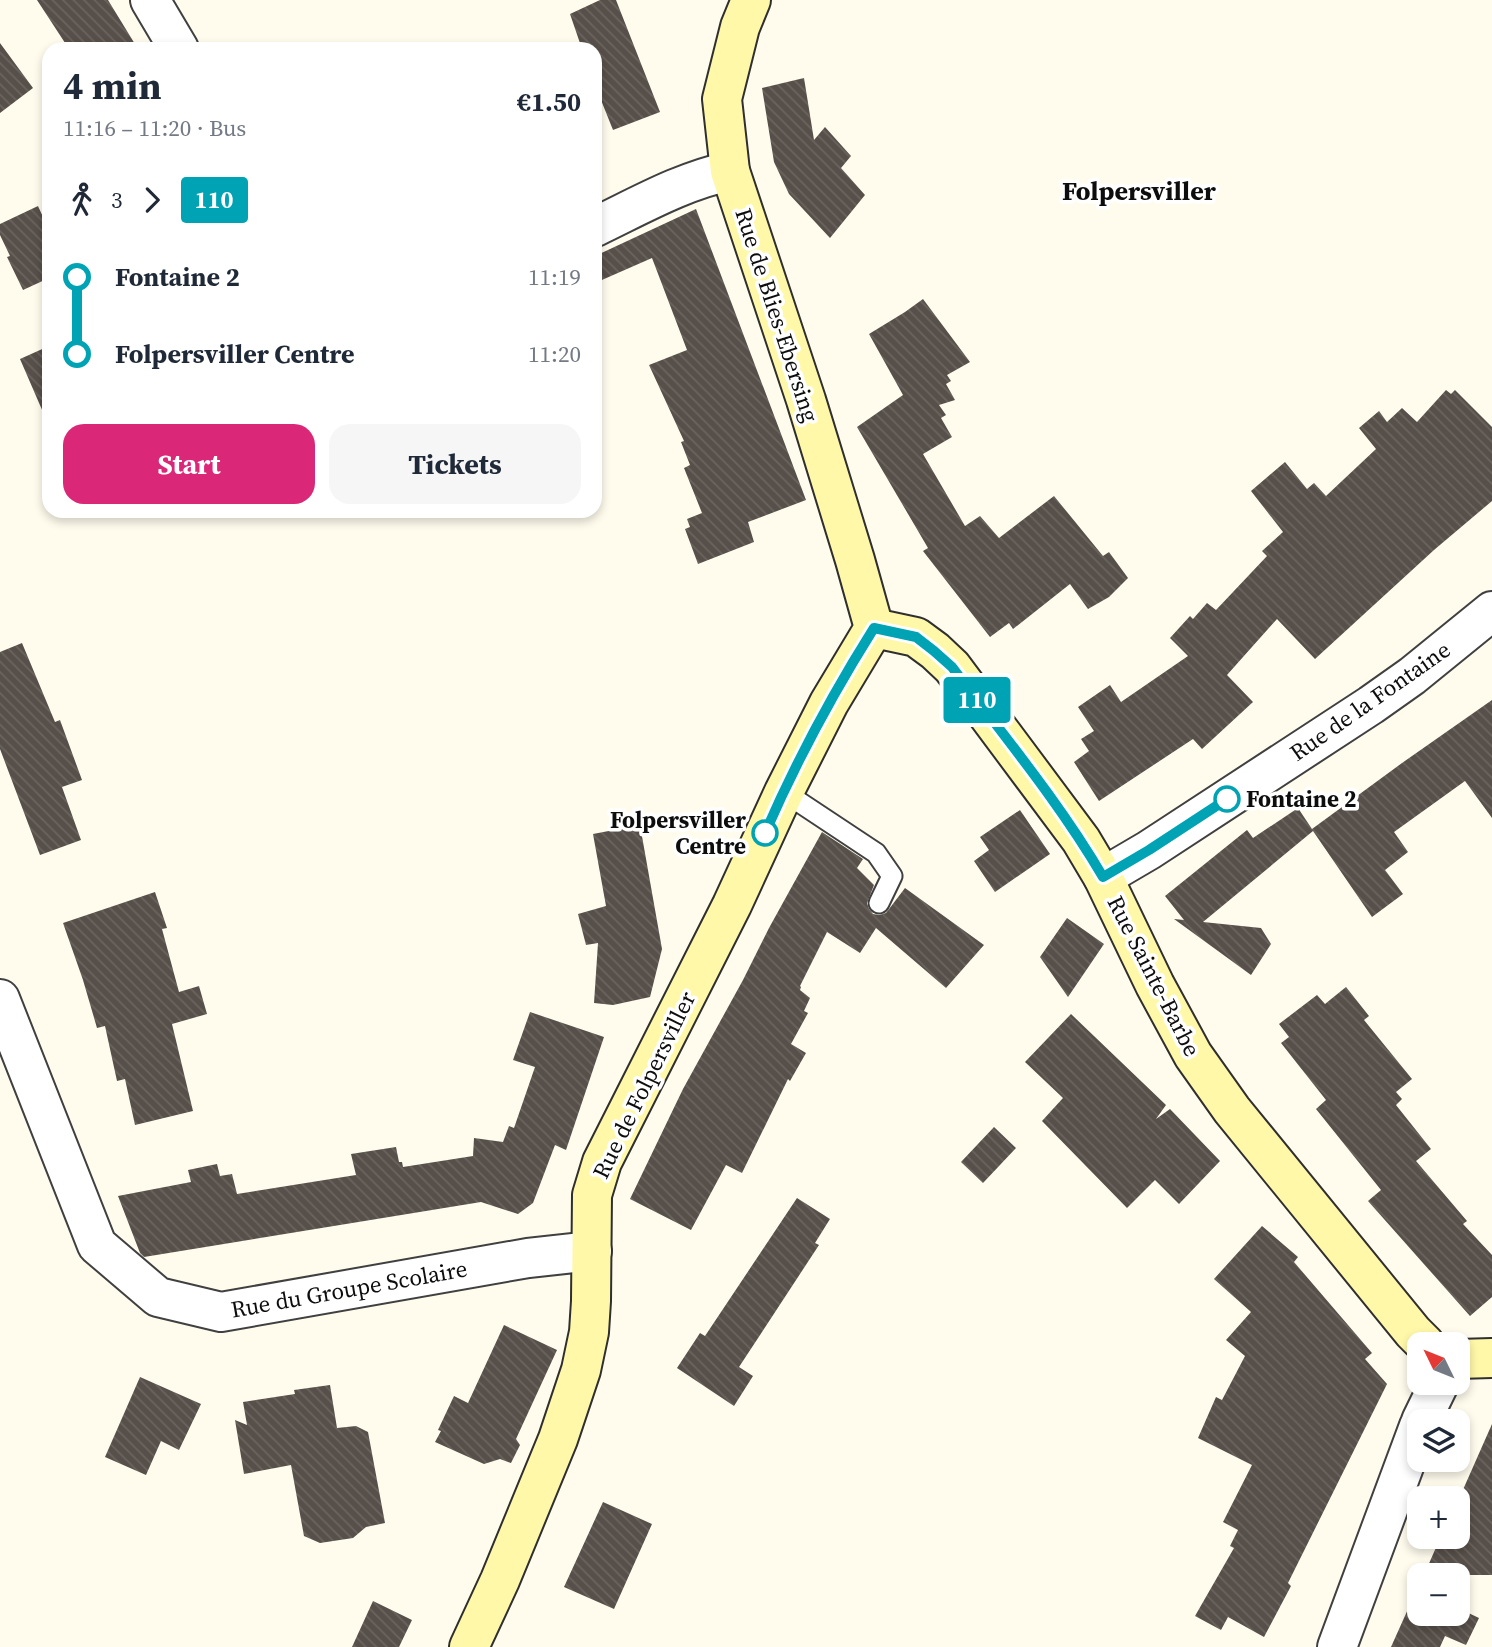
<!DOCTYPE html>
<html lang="en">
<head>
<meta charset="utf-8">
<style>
  :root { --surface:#fff; --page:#f6f6f7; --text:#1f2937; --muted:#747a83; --accent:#db2777 }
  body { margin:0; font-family:"Source Serif 4",serif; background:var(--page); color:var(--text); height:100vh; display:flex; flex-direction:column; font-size:26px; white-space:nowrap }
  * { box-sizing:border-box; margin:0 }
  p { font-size:23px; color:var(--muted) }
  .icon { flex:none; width:38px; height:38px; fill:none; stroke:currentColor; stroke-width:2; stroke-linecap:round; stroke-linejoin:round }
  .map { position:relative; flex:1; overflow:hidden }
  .panel { position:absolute; left:42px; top:42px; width:560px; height:476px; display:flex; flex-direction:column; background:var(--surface); border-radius:21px; box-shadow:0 4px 10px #0003 }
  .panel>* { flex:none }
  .badge { padding:0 14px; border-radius:5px; font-size:24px; line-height:46px }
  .needle { width:46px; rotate:313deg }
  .controls { position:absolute; left:1407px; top:1332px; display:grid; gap:14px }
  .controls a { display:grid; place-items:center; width:63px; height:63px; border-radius:14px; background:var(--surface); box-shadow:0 4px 10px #0003; font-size:35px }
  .map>.badge { position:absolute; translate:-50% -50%; box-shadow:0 0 0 4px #fff }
  .legs { display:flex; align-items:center; gap:10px; height:77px; padding:0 21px; font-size:23px }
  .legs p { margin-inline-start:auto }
  .summary { display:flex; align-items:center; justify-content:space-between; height:119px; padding:0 21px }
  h1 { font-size:38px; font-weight:700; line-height:52px }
  .action { display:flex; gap:14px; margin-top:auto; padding:14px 21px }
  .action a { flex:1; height:80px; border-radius:21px; background:var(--accent); color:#fff; font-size:28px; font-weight:700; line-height:80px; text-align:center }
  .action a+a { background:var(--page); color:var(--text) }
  ul { padding:0 21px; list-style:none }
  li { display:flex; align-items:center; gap:24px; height:77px; font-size:26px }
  li i { display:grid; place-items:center; width:10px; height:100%; margin:0 9px; background:currentColor }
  li i::after { content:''; width:18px; height:18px; margin:-9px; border:5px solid; border-radius:50%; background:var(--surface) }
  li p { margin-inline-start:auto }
  li:first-child i { background:linear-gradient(#0000 50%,currentColor 0) }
  li:last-child i { background:linear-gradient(currentColor 50%,#0000 0) }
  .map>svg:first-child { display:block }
  .building { fill:url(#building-back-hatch) }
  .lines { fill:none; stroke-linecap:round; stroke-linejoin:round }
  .lane-casing { stroke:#404040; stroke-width:23 }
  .street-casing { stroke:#404040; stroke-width:42 }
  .secondary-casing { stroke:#2f2f2f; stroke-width:42 }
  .lane { stroke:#fff; stroke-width:19 }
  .street { stroke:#fff; stroke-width:38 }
  .secondary { stroke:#fff8a9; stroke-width:38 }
  .line-1-casing { stroke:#fff; stroke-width:16 }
  .line-1 { stroke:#00a3b4; stroke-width:10 }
  .stop-1-dot { fill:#fff; stroke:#00a3b4; stroke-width:3.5 }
  .labels { text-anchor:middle; stroke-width:7; stroke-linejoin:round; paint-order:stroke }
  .street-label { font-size:23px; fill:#0d0d0d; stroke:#fff }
  .stop-label { font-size:23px; font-weight:bold; fill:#0d0d0d; stroke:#fff; text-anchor:start }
  .quarter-label { font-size:26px; font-weight:bold; fill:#0d0d0d; stroke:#fff }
</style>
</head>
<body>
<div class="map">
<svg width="1492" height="1647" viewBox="0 0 1492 1647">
  <defs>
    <pattern id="building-back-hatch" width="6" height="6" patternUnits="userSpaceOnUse" patternTransform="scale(1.75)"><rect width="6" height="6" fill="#574f49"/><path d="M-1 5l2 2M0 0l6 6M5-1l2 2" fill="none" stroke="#6a645f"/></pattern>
  </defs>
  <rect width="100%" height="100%" fill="#fffcee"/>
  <!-- building -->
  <path class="building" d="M 37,0 L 108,0 L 138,49 L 69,49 Z
    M 600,0 L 616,0 L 660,112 L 613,130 L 595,85 L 595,49 L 582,49 L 570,14 Z
    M 0,43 L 33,88 L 0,113 Z
    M 804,78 L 814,140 L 825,127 L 851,156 L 841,168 L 865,195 L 830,238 L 789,194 L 774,162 L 762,88 Z
    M 38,206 L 49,230 L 49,278 L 23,290 L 7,257 L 10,256 L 0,235 L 0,224 Z
    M 696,209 L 806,500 L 748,522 L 754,542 L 698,564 L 685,529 L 690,527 L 687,519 L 702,513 L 684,468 L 690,465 L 681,442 L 684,441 L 649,365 L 687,350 L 652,258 L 595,283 L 595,256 Z
    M 923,299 L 970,362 L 947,375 L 951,381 L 946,384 L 955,400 L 939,405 L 946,415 L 941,418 L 952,437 L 923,454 L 965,526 L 980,516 L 999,538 L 1054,496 L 1103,556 L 1109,552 L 1128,578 L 1109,597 L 1088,609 L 1070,584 L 1013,629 L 1009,623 L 990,637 L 923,551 L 928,548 L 857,427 L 903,395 L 869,334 L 905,312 Z
    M 49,346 L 49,426 L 20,359 Z
    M 1446,390 L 1451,394 L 1455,390 L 1492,427 L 1492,501 L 1434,550 L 1315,659 L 1277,619 L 1227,675 L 1253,702 L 1202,749 L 1193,739 L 1099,801 L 1074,762 L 1089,751 L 1081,739 L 1094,731 L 1078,707 L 1110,685 L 1121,702 L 1188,656 L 1170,638 L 1190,616 L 1193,619 L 1207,603 L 1216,610 L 1267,556 L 1262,551 L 1283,532 L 1251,491 L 1285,462 L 1307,489 L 1314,483 L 1326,496 L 1376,449 L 1359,428 L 1379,411 L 1387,422 L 1402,408 L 1417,422 Z
    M 22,643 L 55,722 L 60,720 L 82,780 L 62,787 L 81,840 L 40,855 L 0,749 L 0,652 Z
    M 1492,700 L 1492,818 L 1465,781 L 1394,832 L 1408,852 L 1385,870 L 1403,894 L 1372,917 L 1313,831 L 1203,922 L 1261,928 L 1271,944 L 1251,975 L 1174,919 L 1184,920 L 1165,896 L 1247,830 L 1253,838 L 1298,808 L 1312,829 L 1402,763 Z
    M 1020,810 L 1050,854 L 995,892 L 974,861 L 989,850 L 980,837 Z
    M 640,825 L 662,949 L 650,997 L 613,1005 L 594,1003 L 598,943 L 586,945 L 578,914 L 606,906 L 593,834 Z
    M 822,832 L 863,859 L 857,868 L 874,885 L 867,903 L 869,909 L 873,914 L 879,915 L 886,913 L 905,888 L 984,945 L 946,988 L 876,928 L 860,953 L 827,932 L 800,986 L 801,987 L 800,990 L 810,998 L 804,1011 L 808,1013 L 791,1044 L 806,1053 L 790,1081 L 788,1079 L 742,1173 L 726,1165 L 691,1230 L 630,1199 L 683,1089 L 743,980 L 769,928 Z
    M 155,892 L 167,928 L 162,929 L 179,992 L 199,986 L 207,1014 L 172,1024 L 193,1111 L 135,1125 L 125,1079 L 117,1081 L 105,1026 L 97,1028 L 83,980 L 63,923 Z
    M 1067,918 L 1104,944 L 1068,997 L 1040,957 Z
    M 1346,987 L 1369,1016 L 1364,1020 L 1412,1079 L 1396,1092 L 1402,1099 L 1396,1105 L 1431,1149 L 1416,1161 L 1467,1221 L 1463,1224 L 1492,1255 L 1492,1297 L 1470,1316 L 1368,1201 L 1381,1190 L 1316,1109 L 1326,1100 L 1281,1043 L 1289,1037 L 1279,1024 L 1317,995 L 1325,1004 Z
    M 530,1012 L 604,1037 L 566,1150 L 555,1145 L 533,1203 L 518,1214 L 481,1202 L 144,1257 L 140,1253 L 118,1196 L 191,1182 L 188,1170 L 217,1164 L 220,1176 L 232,1174 L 237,1194 L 356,1175 L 351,1154 L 396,1147 L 399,1162 L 402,1162 L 403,1167 L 473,1156 L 474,1138 L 503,1142 L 509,1126 L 514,1128 L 535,1067 L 513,1060 Z
    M 1071,1014 L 1166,1105 L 1156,1119 L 1170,1109 L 1220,1161 L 1179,1204 L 1155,1180 L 1127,1208 L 1042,1121 L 1063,1098 L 1025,1062 Z
    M 994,1127 L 1016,1148 L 983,1183 L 961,1162 Z
    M 797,1198 L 830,1219 L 815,1243 L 819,1245 L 739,1367 L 753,1376 L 734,1406 L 677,1368 L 700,1333 L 705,1336 Z
    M 1262,1226 L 1298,1257 L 1294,1262 L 1372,1353 L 1365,1359 L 1387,1384 L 1288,1583 L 1291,1586 L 1264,1637 L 1228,1617 L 1221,1630 L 1195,1616 L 1234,1548 L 1230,1546 L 1238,1530 L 1223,1522 L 1252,1465 L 1198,1438 L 1216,1397 L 1222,1400 L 1245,1356 L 1226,1340 L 1251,1312 L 1214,1279 Z
    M 504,1325 L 557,1350 L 516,1439 L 520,1445 L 511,1463 L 500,1459 L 484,1464 L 435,1442 L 441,1431 L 438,1430 L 454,1396 L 468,1403 Z
    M 140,1377 L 201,1404 L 179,1450 L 161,1441 L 146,1475 L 105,1457 Z
    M 330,1385 L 337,1428 L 356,1426 L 368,1432 L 385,1523 L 366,1527 L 353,1538 L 320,1543 L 304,1536 L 291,1465 L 244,1474 L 235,1420 L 247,1425 L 243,1402 L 295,1394 L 294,1390 Z
    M 1492,1424 L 1492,1575 L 1424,1575 L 1441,1536 L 1458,1536 L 1458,1501 Z
    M 603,1502 L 652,1524 L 614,1609 L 564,1587 Z
    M 1417,1589 L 1419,1590 L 1419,1614 L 1458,1614 L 1458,1608 L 1479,1618 L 1466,1645 L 1445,1636 L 1440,1647 L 1391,1647 Z
    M 373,1601 L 412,1620 L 399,1647 L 352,1647 Z"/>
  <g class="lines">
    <!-- lane casing -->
    <g class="lane-casing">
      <path id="lane" d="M 784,792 L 876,853 L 892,876 L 879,903"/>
    </g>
    <!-- street casing -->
    <g class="street-casing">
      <path id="street" d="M 150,0 L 179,49
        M 595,227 C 639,206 682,181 730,171
        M 1103,877 L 1149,850 L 1371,705 L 1412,676 L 1492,611
        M 0,999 L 97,1245 L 158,1297 L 221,1312 L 528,1258 L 592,1251
        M 1421,1421 L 1440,1382
        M 1337,1647 L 1419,1426"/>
    </g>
    <!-- secondary casing -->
    <g class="secondary-casing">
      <path id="secondary" d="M 751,0 L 740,27 L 722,99 L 730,171 L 806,400 L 855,560 L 874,628
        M 874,628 L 916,637 L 935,651 L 952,667 L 1081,840 L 1103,877 L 1155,985 L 1193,1055 L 1232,1110 L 1413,1332 L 1425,1344
        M 1458,1359 L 1492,1358
        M 469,1647 L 500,1580 L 558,1439 L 581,1370 L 589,1332 L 591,1301 L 592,1195 L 602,1162 L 732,905 L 784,792 L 829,703 L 874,628"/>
    </g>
    <!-- lane -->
    <use href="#lane" class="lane"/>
    <!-- street -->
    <use href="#street" class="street"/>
    <!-- secondary -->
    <use href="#secondary" class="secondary"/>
  </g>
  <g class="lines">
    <!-- line-1 casing -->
    <g class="line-1-casing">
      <path id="line-1" d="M 765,833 C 796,762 833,693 874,628 L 916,637 L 934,651 L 952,667 C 1004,736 1059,802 1103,877 L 1149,850 L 1227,799"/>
    </g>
    <!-- line-1 -->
    <use href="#line-1" class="line-1"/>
  </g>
  <!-- markers -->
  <g class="stop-1-dot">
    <circle cx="1227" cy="799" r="12"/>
    <circle cx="765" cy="833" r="12"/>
  </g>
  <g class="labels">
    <!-- street labels -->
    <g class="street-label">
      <text transform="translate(777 315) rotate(72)" y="8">Rue de Blies-Ebersing</text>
      <text transform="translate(1370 701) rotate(-35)" y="8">Rue de la Fontaine</text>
      <text transform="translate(1154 976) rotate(63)" y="8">Rue Sainte-Barbe</text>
      <text transform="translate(644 1085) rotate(-64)" y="8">Rue de Folpersviller</text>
      <text transform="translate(349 1289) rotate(-10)" y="8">Rue du Groupe Scolaire</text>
    </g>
    <!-- stop labels -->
    <g class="stop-label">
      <text x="1246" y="807">Fontaine 2</text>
      <text x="746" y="828" text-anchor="end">Folpersviller<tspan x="746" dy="26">Centre</tspan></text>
    </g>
    <!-- quarter labels -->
    <g class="quarter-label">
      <text x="1139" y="200">Folpersviller</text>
    </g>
  </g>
</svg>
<div class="controls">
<a><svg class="needle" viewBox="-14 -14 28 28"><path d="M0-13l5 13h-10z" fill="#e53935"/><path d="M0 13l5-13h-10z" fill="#747a83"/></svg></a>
<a><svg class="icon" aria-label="layers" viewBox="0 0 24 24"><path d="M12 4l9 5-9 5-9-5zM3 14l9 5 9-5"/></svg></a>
<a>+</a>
<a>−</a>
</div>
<b class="badge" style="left:977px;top:700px;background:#00a3b4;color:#fff">110</b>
<section class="panel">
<div class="summary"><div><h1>4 min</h1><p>11:16 – 11:20 · Bus</p></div><b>€1.50</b></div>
<div class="legs"><svg class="icon" aria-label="walk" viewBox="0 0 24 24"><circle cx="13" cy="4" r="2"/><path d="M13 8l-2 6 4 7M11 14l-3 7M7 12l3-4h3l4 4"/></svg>3<svg class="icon" aria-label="forward" viewBox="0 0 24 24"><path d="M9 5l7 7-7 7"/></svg><b class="badge" style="background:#00a3b4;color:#fff">110</b></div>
<ul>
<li><i style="color:#00a3b4"></i><b>Fontaine 2</b><p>11:19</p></li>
<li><i style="color:#00a3b4"></i><b>Folpersviller Centre</b><p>11:20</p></li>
</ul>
<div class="action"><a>Start</a><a>Tickets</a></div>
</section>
</div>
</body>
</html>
